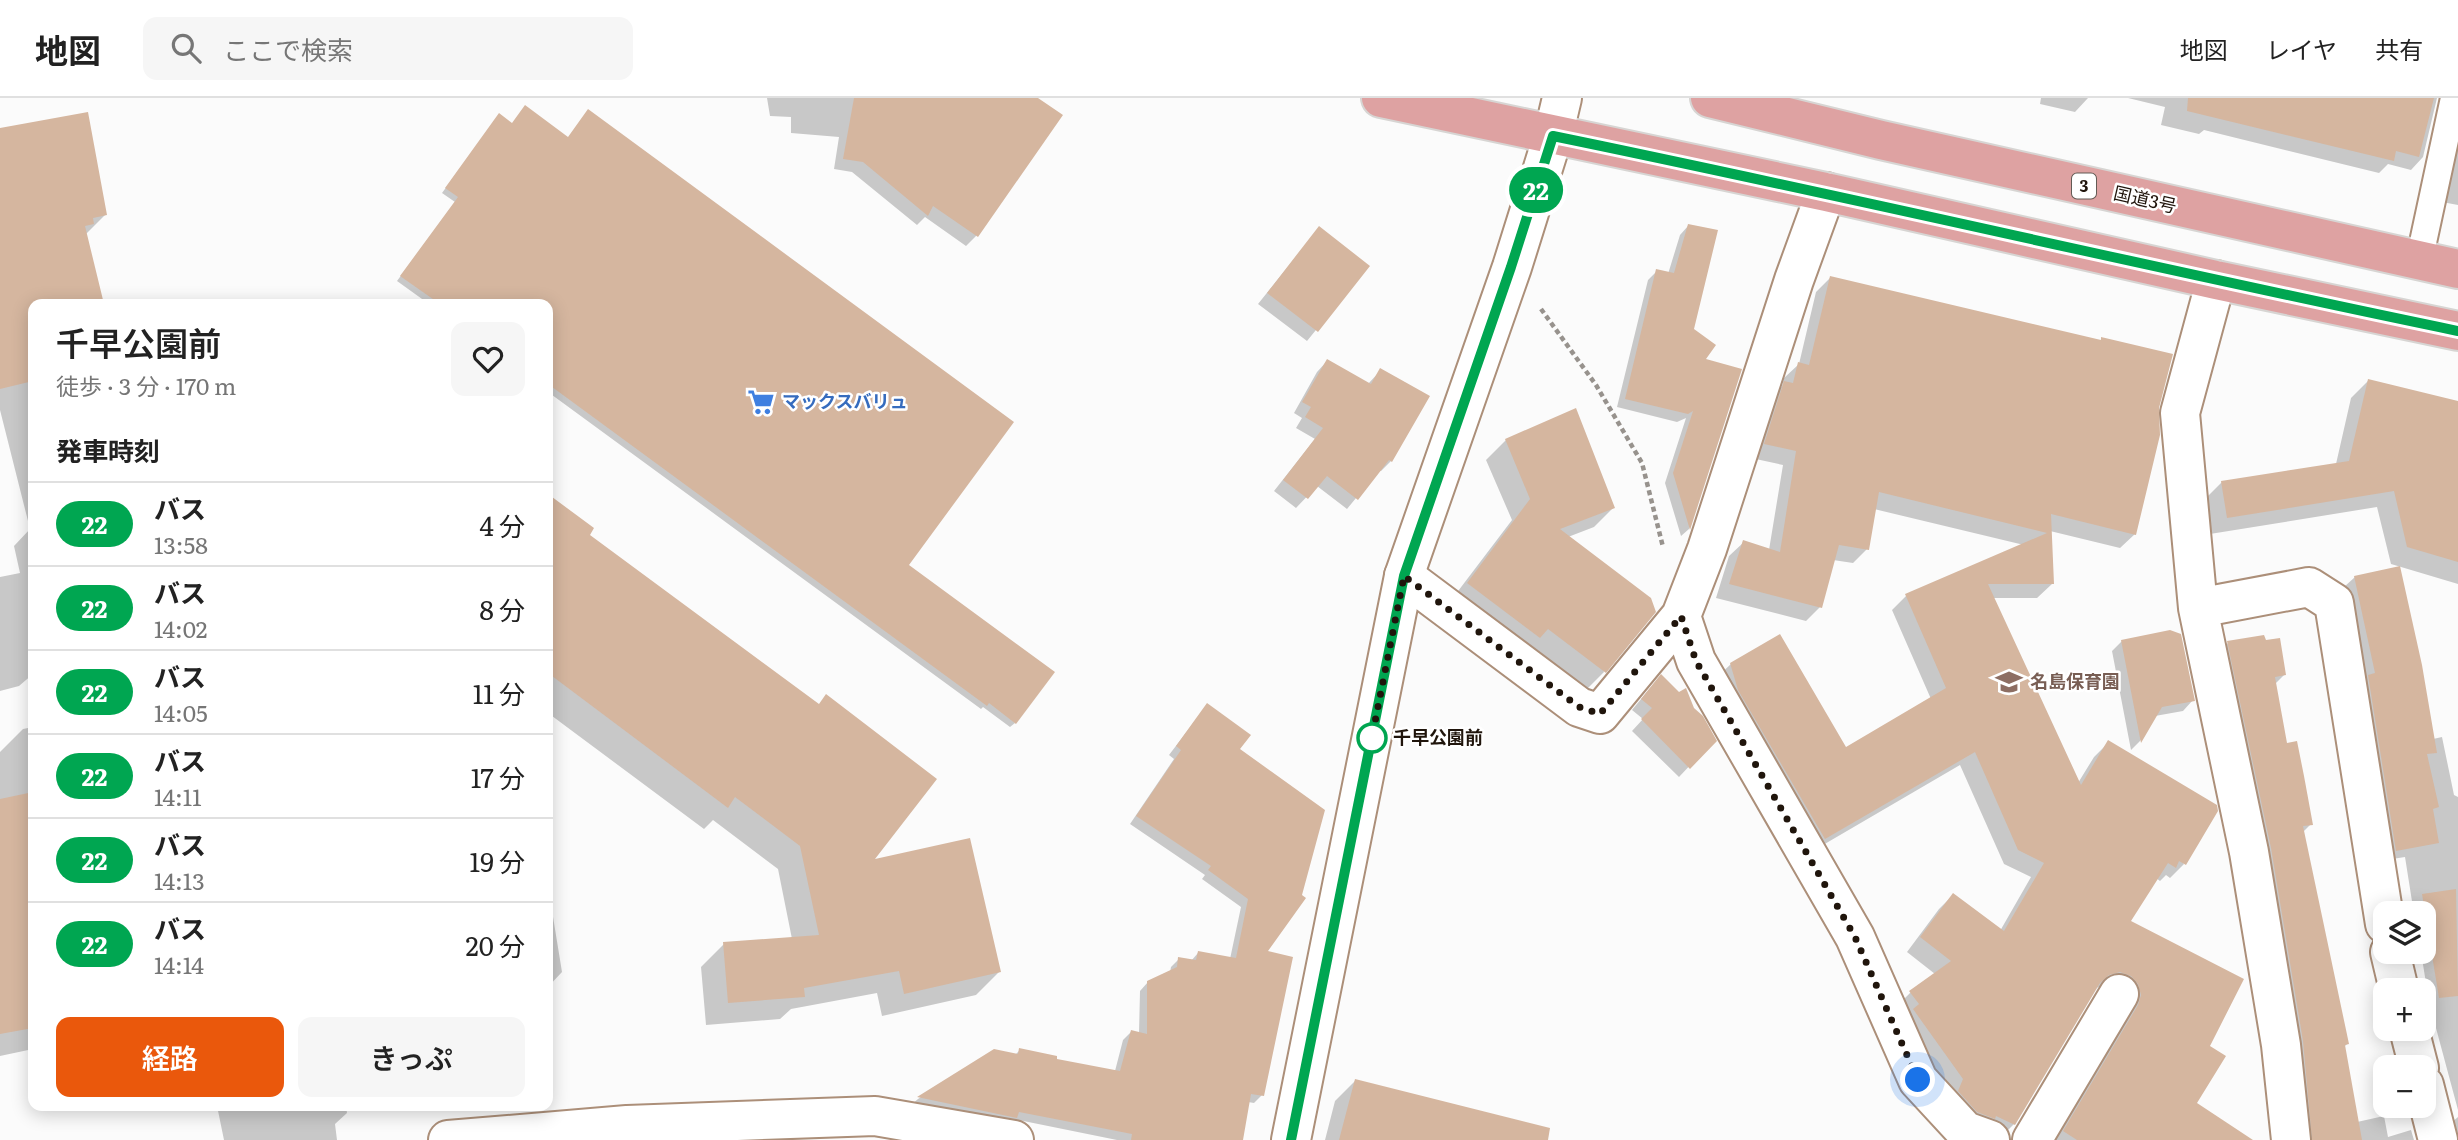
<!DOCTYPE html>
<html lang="ja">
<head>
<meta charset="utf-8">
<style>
  :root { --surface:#fff; --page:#f6f6f6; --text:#222; --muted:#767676; --line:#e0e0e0; --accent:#ea580c }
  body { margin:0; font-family:Literata,"Noto Sans JP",serif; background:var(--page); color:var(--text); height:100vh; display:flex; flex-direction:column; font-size:26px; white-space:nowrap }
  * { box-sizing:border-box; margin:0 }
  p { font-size:23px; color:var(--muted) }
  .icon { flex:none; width:38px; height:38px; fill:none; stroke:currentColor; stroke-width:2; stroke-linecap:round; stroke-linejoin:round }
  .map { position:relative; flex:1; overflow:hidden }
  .side { position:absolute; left:28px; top:201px; width:525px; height:812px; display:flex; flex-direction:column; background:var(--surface); border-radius:14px; box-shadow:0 4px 18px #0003 }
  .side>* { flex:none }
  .badge { padding:0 14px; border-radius:23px; font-size:24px; line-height:46px }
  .buttons { position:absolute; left:2373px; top:803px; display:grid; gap:14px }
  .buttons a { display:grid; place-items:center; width:63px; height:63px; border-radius:14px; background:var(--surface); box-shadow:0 4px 18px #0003; font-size:35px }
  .you { position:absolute; width:35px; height:35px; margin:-18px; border:5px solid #fff; border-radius:50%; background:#1a73e8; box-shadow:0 0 0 10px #1a73e833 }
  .map>.badge { position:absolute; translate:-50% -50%; box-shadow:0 0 0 4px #fff }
  h2 { padding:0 28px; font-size:26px; line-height:63px }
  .round { display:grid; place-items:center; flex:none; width:74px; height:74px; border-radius:14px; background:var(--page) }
  .headline { display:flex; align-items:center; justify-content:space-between; height:119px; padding:0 28px }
  h1 { font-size:33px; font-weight:600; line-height:52px }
  .action { display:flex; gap:14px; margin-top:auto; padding:14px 28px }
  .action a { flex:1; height:80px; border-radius:14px; background:var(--accent); color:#fff; font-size:28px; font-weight:600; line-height:80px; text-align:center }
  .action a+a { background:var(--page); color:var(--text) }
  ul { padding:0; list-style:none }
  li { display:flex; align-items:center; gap:21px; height:84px; padding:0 28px; border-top:2px solid var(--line) }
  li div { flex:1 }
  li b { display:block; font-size:26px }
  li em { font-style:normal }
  li .badge { min-width:77px; font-weight:700; text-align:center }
  header { display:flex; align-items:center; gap:42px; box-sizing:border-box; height:98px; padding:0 35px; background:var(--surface); border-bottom:2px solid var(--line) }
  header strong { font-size:33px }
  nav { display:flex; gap:38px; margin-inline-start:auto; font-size:24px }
  .search { width:490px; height:63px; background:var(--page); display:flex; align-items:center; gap:18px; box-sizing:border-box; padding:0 24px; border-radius:14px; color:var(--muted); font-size:26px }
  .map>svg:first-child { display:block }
  .shadow { fill:#0003 }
  .building { fill:#d5b69f }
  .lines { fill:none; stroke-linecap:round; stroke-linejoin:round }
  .service-casing { stroke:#ac8f79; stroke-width:30 }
  .minor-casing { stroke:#ac8f79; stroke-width:42 }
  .tertiary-casing { stroke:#ac8f79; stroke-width:42 }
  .trunk-casing { stroke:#d7d5d3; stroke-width:42 }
  .path { stroke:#97928d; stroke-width:4.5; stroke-dasharray:5 3.5; stroke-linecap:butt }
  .service { stroke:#fff; stroke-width:26 }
  .minor { stroke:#fff; stroke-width:38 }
  .tertiary { stroke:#fff; stroke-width:38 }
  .trunk { stroke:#dea2a2; stroke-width:38 }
  .line-casing { stroke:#fff; stroke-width:16 }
  .line { stroke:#00a651; stroke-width:10 }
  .walk { stroke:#20150c; stroke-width:7; stroke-dasharray:0 12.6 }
  .stop-dot { fill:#fff; stroke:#00a651; stroke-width:3.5 }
  .labels { text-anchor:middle; stroke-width:5; stroke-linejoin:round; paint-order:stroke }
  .shield { fill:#fff; stroke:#635b55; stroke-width:2 }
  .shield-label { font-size:16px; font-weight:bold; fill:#20150c }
  .street-label { font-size:18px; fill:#20150c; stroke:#fff }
  .shop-label { font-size:18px; font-weight:bold; fill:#366cbe; stroke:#fff; text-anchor:start }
  .education-label { font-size:18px; font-weight:bold; fill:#785e54; stroke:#fff; text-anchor:start }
  .stop-label { font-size:18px; font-weight:bold; fill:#20150c; stroke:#fff; text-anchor:start }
</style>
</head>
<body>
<header>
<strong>地図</strong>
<div class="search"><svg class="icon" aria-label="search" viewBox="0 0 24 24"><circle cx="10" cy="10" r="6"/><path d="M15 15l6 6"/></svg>ここで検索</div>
<nav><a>地図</a><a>レイヤ</a><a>共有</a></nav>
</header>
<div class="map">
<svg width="2458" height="1042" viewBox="0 0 2458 1042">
  <rect width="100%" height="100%" fill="#fbfbfb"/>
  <!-- shadow -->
  <path class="shadow" d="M 767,0 L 1035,0 L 976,138 L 966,148 L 925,119 L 917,127 L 852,74 L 834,71 L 839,39 L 791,35 L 791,19 L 770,18 Z
    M 2041,0 L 2088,0 L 2075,14 L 2040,6 Z
    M 2128,0 L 2437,0 L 2423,59 L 2411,72 L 2388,66 L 2379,75 L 2204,32 L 2199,36 L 2161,27 L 2165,9 Z
    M 2458,11 L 2458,107 L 2442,104 Z
    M 495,22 L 511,27 L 907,468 L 1015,625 L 1010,629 L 983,609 L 981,611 L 548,294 L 548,206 L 429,206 L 397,183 L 455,104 L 442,95 Z
    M 0,32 L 105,117 L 86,136 L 103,206 L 33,206 L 33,576 L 19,588 L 0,593 L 0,479 L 20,475 L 14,448 L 30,431 L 0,312 Z
    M 1688,128 L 1692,232 L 1704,262 L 1740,272 L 1689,431 L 1681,438 L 1665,385 L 1686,320 L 1677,324 L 1617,309 L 1648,182 L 1657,173 L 1668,176 L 1680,137 Z
    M 1319,130 L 1368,168 L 1307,243 L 1258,206 Z
    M 1830,180 L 2099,243 L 2102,241 L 2157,310 L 2135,436 L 2120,450 L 2050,433 L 2052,486 L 2037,500 L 1992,500 L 2078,685 L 2094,659 L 2108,645 L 2184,766 L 2170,780 L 2166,777 L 2160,783 L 2156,780 L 2129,824 L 2207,948 L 2194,1005 L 2249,1042 L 2053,1042 L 2105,888 L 2095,890 L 2014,1026 L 2000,1040 L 1963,1028 L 1896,909 L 1910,895 L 1935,876 L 1907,854 L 1939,811 L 1953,797 L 2000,833 L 2031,779 L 2004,766 L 1960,667 L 1811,754 L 1716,580 L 1731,566 L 1845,651 L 1931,601 L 1892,512 L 1906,498 L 2024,447 L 1874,411 L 1867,451 L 1853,465 L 1833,462 L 1820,509 L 1806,523 L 1716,500 L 1729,458 L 1744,444 L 1769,452 L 1783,367 L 1751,360 L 1770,299 L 1782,288 L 1784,280 L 1799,266 L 1816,194 Z
    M 1327,263 L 1368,286 L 1380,273 L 1391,363 L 1381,373 L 1379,372 L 1347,411 L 1317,388 L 1296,410 L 1274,393 L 1315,341 L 1296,330 L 1302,320 L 1294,315 L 1317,274 Z
    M 2368,283 L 2458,304 L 2458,486 L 2391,466 L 2377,409 L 2210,436 L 2205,401 L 2222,384 L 2336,366 L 2351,300 Z
    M 1506,342 L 1613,410 L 1594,429 L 1568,439 L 1604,574 L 1585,593 L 1449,505 L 1512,422 L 1486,362 Z
    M 548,398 L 592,431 L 587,437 L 871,764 L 999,874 L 976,897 L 882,918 L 877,895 L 791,911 L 780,921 L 706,927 L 701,869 L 724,846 L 792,841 L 778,771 L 713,722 L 704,731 L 548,615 Z
    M 2355,479 L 2433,641 L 2442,639 L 2454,697 L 2458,699 L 2458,1012 L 2429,904 L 2421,854 L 2424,854 L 2424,816 L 2414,816 L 2405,759 L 2386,762 L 2344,489 Z
    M 2122,543 L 2193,602 L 2183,613 L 2155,618 L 2140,643 L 2131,652 L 2112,553 Z
    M 2228,545 L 2284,577 L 2275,586 L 2285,647 L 2311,726 L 2303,734 L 2347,946 L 2343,950 L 2357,1024 L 2384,1018 L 2388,1039 L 2411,1032 L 2414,1042 L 2303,1042 L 2218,555 Z
    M 1651,589 L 1693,611 L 1714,642 L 1679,679 L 1632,633 L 1643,621 L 1632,612 Z
    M 1207,607 L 1238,652 L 1265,855 L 1262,997 L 1254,1005 L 1248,1004 L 1241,1042 L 1117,1042 L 1013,1021 L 1008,1027 L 911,1007 L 918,1001 L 994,953 L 1015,957 L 1020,952 L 1055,963 L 1115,973 L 1123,942 L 1131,934 L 1139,936 L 1140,893 L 1148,884 L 1170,874 L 1171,869 L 1179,861 L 1191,863 L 1198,855 L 1230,861 L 1241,809 L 1202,781 L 1205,777 L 1130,726 L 1174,661 L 1169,657 Z
    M 33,629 L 33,951 L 0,958 L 0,654 L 23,631 Z
    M 548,788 L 562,874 L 548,889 Z
    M 1355,983 L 1508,1042 L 1325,1042 L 1335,1003 Z
    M 217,1008 L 346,1008 L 347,1015 L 335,1026 L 337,1042 L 224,1042 Z
    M 2458,1019 L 2458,1042 L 2447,1042 L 2445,1030 Z"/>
  <!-- building -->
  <path class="building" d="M 854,0 L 1038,0 L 1063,17 L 978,139 L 933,108 L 928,118 L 863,64 L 843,61 Z
    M 2188,0 L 2434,0 L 2419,59 L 2396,53 L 2394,63 L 2187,13 Z
    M 525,7 L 568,39 L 588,11 L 1014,324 L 909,467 L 1055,574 L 1016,626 L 989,605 L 987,608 L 548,286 L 548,206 L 440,206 L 400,178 L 458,99 L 445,90 L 499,15 L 512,25 Z
    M 88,14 L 107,117 L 93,120 L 94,126 L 85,128 L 104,206 L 33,206 L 33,283 L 0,291 L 0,30 Z
    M 1688,126 L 1718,132 L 1694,231 L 1716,247 L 1706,261 L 1742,271 L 1690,432 L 1673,375 L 1693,313 L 1688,316 L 1625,301 L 1656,171 L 1674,175 Z
    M 1319,128 L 1370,168 L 1318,234 L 1267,195 Z
    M 1830,178 L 2101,242 L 2101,239 L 2173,256 L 2159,310 L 2160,337 L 2136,437 L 2051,416 L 2054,486 L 1988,486 L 2081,687 L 2108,642 L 2217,707 L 2218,713 L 2186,767 L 2179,763 L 2176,770 L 2168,765 L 2131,823 L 2244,881 L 2210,948 L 2226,958 L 2197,1005 L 2253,1042 L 2077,1042 L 2063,1033 L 2138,907 L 2141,897 L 2138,886 L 2131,878 L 2120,874 L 2109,877 L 2100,885 L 2015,1027 L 1996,1018 L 1995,1021 L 1977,1014 L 1958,993 L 1963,981 L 1913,911 L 1919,906 L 1909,893 L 1951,863 L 1920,839 L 1953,795 L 2004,833 L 2044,765 L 2018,752 L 1975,654 L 1825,741 L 1738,592 L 1730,565 L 1780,536 L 1846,649 L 1946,590 L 1905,496 L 2047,435 L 1879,394 L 1869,452 L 1839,447 L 1822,510 L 1729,486 L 1743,442 L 1780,454 L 1796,353 L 1764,346 L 1784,283 L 1793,285 L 1798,264 L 1809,267 Z
    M 1327,261 L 1371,286 L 1380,270 L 1430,298 L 1392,364 L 1389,362 L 1358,402 L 1327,378 L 1308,401 L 1283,382 L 1323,330 L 1305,319 L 1311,309 L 1302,304 Z
    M 2368,281 L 2458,303 L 2458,464 L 2407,449 L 2394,393 L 2227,420 L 2221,383 L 2349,363 Z
    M 1576,310 L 1615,410 L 1560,431 L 1651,500 L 1656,514 L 1606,575 L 1548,531 L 1540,540 L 1467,485 L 1530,401 L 1505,341 Z
    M 548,396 L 594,430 L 590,437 L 819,606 L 826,596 L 937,681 L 875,761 L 970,740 L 1001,874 L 904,896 L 899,873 L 804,890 L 805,899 L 728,905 L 723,844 L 819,837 L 800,748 L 735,699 L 728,710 L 548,575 Z
    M 2400,468 L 2422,567 L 2437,655 L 2427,656 L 2439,709 L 2433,711 L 2439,745 L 2396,753 L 2368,577 L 2375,575 L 2354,478 Z
    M 2170,532 L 2181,536 L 2195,603 L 2162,609 L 2141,645 L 2121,542 Z
    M 2264,537 L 2266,542 L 2280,540 L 2286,577 L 2275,579 L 2287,645 L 2297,643 L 2304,678 L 2313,727 L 2303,728 L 2349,946 L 2345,947 L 2362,1042 L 2312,1042 L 2303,943 L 2271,750 L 2227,543 Z
    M 1661,576 L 1679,594 L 1686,590 L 1694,610 L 1703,618 L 1717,643 L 1690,671 L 1641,621 L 1652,610 L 1641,601 Z
    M 1207,605 L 1251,637 L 1240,651 L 1325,712 L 1302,797 L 1306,800 L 1268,853 L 1293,859 L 1264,998 L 1251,996 L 1243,1042 L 1131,1042 L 1132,1036 L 1019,1014 L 1017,1020 L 917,999 L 994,951 L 1018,956 L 1019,950 L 1057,958 L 1057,961 L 1120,973 L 1131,932 L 1147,936 L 1147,883 L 1177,869 L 1178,859 L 1196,862 L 1198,853 L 1236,860 L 1248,801 L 1208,772 L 1211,768 L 1136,718 L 1181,652 L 1176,648 Z
    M 33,694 L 33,930 L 0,936 L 0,701 Z
    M 2456,791 L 2458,898 L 2439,900 L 2422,796 Z
    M 1355,981 L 1550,1030 L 1548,1042 L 1339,1042 Z"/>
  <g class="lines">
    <!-- service casing -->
    <g class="service-casing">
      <path id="service" d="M 2419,163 L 2454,0"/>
    </g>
    <!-- minor casing -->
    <g class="minor-casing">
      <path id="minor" d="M 1826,94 L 1794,182 L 1707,451 L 1681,518 L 1696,563 L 1855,839 L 1918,982 L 1965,1033 L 1990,1042
        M 2216,182 L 2180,315 L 2198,510 L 2249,754 L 2281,947 L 2291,1042
        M 1404,478 L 1579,609 L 1600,616 L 1681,518
        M 2198,510 L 2309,489 L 2334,505 L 2385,826
        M 2390,854 L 2399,892
        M 2409,931 L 2419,970
        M 2424,987 L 2438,1042
        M 448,1042 L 627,1027 L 875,1018 L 1014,1042
        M 2032,1042 L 2119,896"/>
    </g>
    <!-- tertiary casing -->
    <g class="tertiary-casing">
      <path id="tertiary" d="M 1291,1042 L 1404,478 L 1512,169 L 1553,38 L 1562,0"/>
    </g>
    <!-- trunk casing -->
    <g class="trunk-casing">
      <path id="trunk" d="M 1381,0 L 1826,94 L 2216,182 L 2458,233
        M 1710,0 L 1881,42 L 2458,171"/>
    </g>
    <!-- path -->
    <path class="path" d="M 1541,211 L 1596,287 L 1642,365 L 1663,449"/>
    <!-- service -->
    <use href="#service" class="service"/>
    <!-- minor -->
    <use href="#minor" class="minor"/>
    <!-- tertiary -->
    <use href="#tertiary" class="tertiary"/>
    <!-- trunk -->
    <use href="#trunk" class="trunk"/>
  </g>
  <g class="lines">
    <!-- line casing -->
    <g class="line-casing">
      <path id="line" d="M 1291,1042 L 1404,478 L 1511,169 L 1553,38 C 1856,100 2156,171 2458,233"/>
    </g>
    <!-- line -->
    <use href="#line" class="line"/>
    <!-- walk -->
    <path class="walk" d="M 1372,640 L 1370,649 L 1404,478 L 1579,609 L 1600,616 L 1681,518 L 1696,563 L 1855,839 L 1918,982"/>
  </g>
  <!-- icons -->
  <defs>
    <g id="supermarket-bare" transform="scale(2.1)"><path d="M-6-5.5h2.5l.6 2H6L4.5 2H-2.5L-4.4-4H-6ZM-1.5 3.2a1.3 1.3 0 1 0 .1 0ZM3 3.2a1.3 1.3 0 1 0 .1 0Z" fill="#3f7fe0" stroke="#fff" stroke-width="2.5" paint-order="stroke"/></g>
    <g id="school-bare" transform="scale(2.1)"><path d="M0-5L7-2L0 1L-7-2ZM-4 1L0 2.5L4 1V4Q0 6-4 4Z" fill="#8d6e63" stroke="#fff" stroke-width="2.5" paint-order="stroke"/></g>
  </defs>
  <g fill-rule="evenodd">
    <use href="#supermarket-bare" x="761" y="304"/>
    <use href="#school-bare" x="2009" y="584"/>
  </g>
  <!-- markers -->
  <circle class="stop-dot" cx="1372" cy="640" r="14"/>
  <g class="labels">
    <!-- shield labels -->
    <rect class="shield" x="2072" y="75.5" width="24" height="25" rx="5"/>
    <g class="shield-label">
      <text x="2084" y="94">3</text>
    </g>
    <!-- street labels -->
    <g class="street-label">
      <text transform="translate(2145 102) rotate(13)" y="6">国道3号</text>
    </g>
    <!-- shop labels -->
    <g class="shop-label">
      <text x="782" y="310">マックスバリュ</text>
    </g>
    <!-- education labels -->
    <g class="education-label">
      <text x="2030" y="590">名島保育園</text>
    </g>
    <!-- stop labels -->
    <g class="stop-label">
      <text x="1393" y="646">千早公園前</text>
    </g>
  </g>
</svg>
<div class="buttons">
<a><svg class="icon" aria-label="layers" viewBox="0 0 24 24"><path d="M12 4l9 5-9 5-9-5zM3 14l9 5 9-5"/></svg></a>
<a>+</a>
<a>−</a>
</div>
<div class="you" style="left:1918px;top:982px"></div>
<b class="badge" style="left:1536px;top:92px;background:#00a651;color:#fff">22</b>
<section class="side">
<div class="headline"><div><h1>千早公園前</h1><p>徒歩 · 3 分 · 170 m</p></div><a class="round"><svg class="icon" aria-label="heart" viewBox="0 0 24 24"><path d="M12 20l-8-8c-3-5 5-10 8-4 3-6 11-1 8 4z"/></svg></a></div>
<h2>発車時刻</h2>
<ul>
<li><span class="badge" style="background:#00a651;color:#fff">22</span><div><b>バス</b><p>13:58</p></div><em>4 分</em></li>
<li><span class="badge" style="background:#00a651;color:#fff">22</span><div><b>バス</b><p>14:02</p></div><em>8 分</em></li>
<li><span class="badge" style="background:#00a651;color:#fff">22</span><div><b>バス</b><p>14:05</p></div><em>11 分</em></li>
<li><span class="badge" style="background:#00a651;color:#fff">22</span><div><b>バス</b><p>14:11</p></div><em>17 分</em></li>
<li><span class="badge" style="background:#00a651;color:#fff">22</span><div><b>バス</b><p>14:13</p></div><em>19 分</em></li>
<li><span class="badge" style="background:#00a651;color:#fff">22</span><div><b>バス</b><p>14:14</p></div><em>20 分</em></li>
</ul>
<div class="action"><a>経路</a><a>きっぷ</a></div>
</section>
</div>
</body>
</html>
